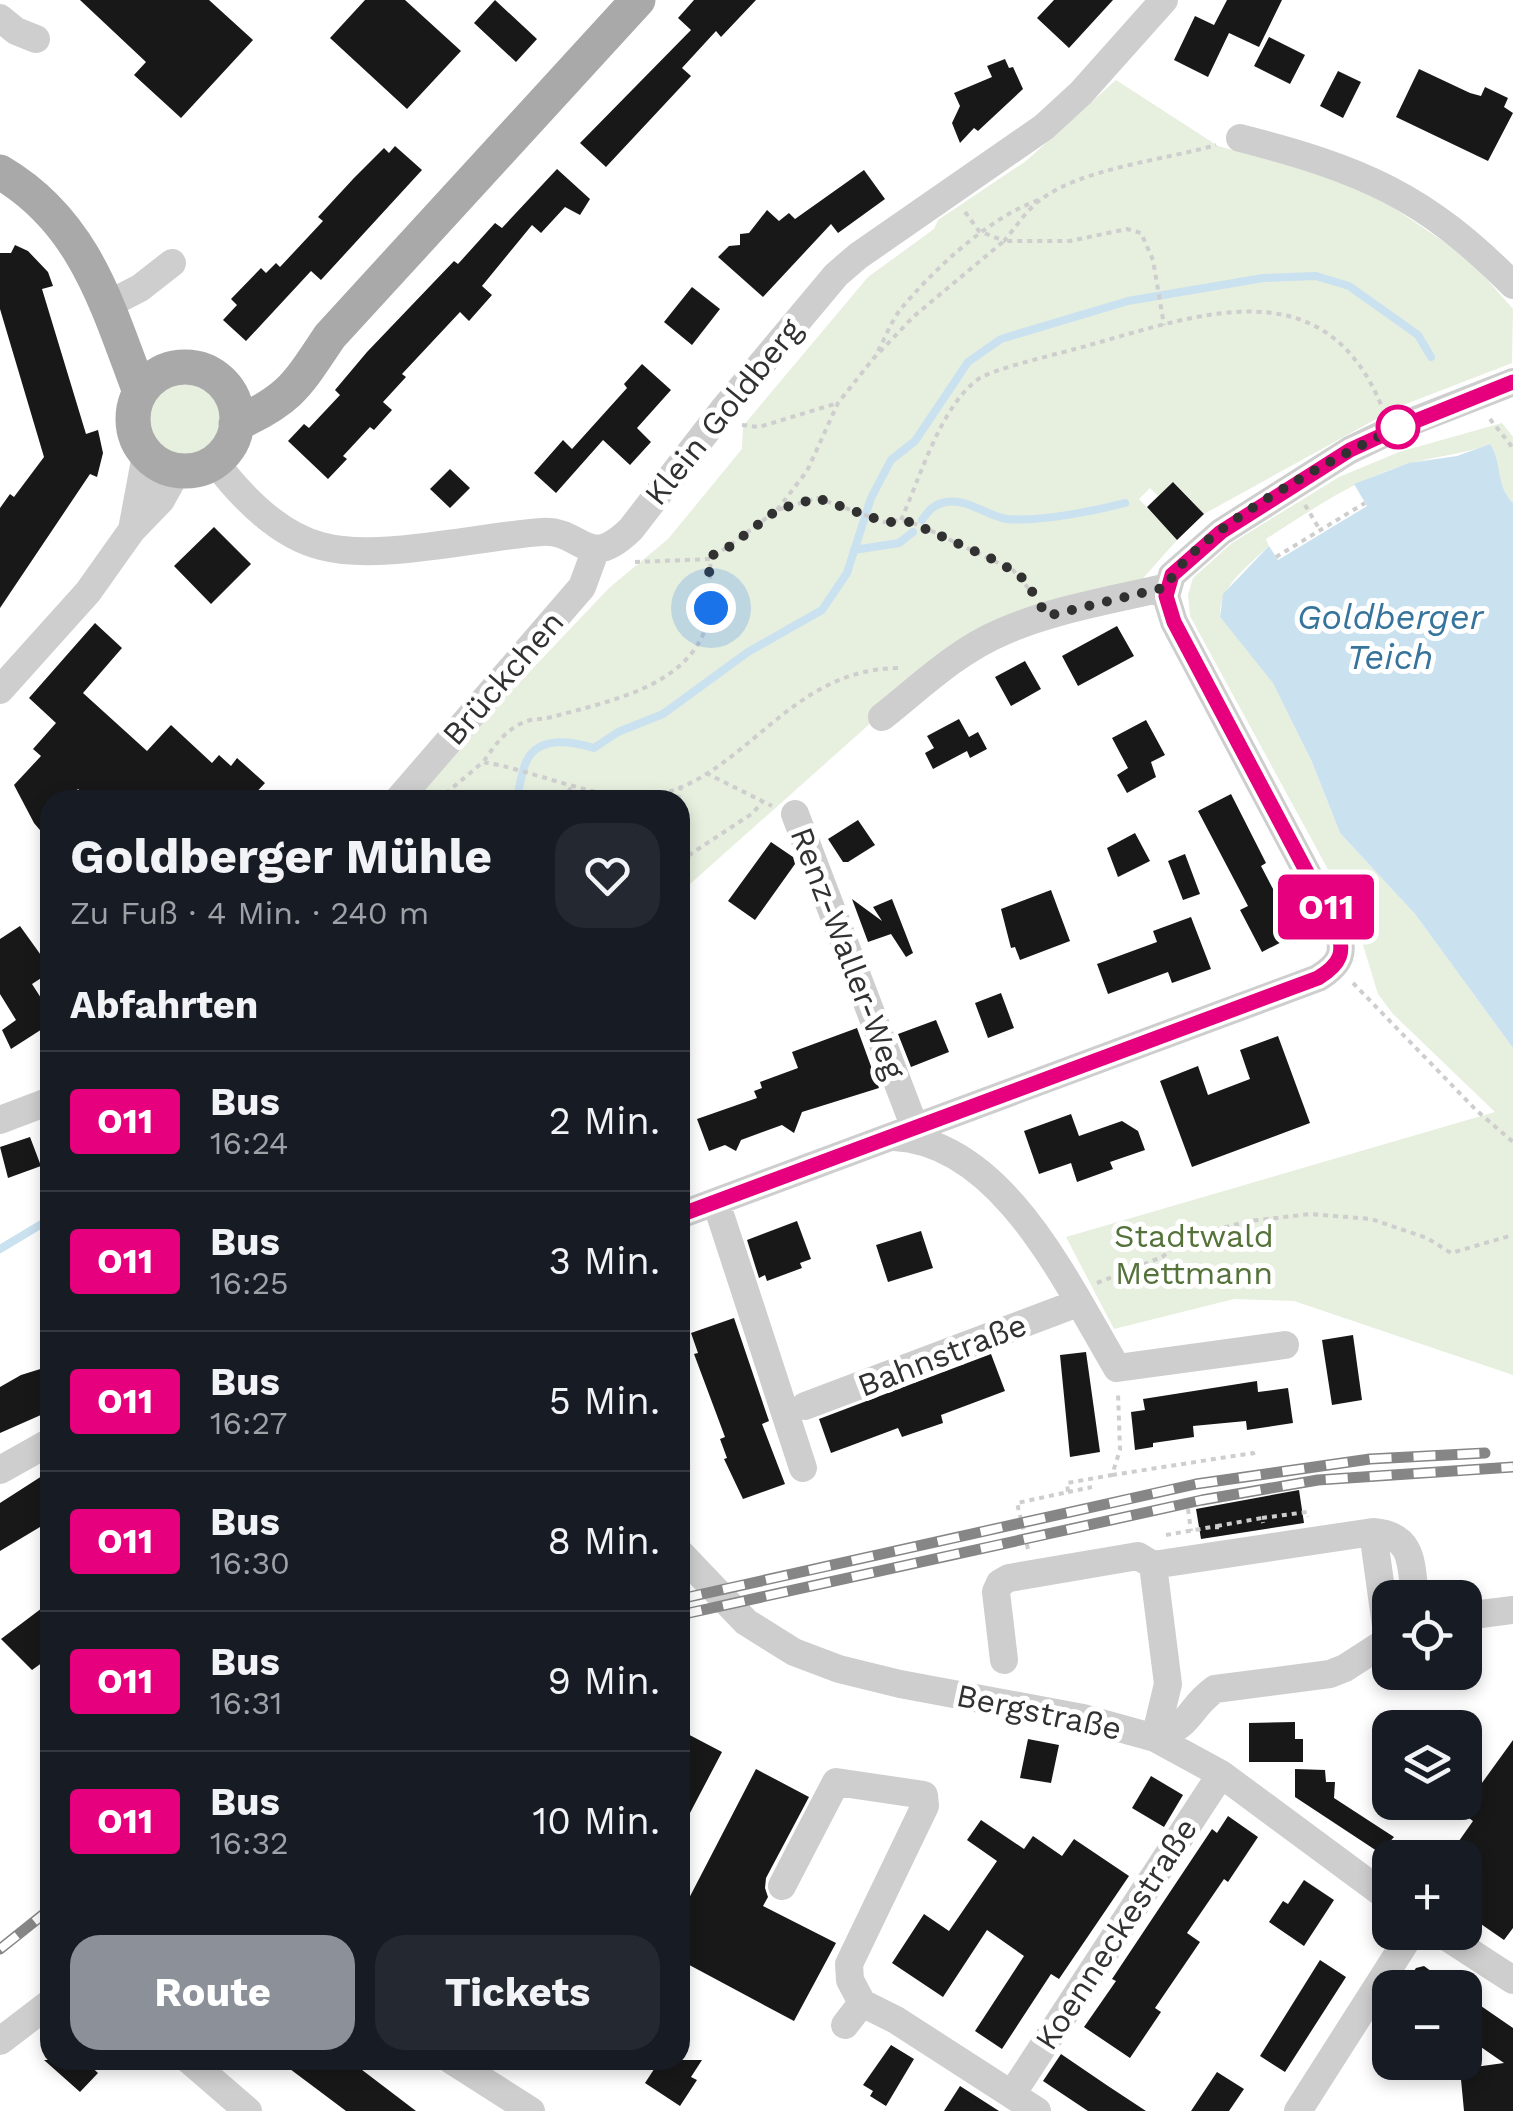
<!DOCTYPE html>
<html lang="de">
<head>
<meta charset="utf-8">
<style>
  :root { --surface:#171b24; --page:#242831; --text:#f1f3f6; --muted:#9ea1a6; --line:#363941; --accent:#8c9099 }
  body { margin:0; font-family:"Work Sans",sans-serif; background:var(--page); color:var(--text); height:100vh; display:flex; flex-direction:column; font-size:38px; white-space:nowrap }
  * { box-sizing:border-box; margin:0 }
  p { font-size:32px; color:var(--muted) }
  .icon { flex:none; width:55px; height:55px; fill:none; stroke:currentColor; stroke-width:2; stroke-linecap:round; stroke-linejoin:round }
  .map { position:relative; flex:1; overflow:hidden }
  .panel { position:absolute; left:40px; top:790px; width:650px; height:1280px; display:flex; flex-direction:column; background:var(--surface); border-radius:30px; box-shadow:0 5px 15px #0003 }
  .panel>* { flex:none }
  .badge { padding:0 20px; border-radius:8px; font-size:35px; line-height:65px }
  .fabs { position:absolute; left:1372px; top:1580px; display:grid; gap:20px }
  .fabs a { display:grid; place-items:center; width:110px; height:110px; border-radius:20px; background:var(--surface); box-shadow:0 5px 15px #0003; font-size:50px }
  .you { position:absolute; width:50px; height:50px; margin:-25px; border:8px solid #fff; border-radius:50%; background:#1a73e8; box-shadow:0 0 0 15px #1a73e833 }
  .map>.badge { position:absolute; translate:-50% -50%; box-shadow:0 0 0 5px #fff }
  h2 { padding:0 30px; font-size:38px; line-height:90px }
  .round { display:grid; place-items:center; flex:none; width:105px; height:105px; border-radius:30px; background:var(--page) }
  .head { display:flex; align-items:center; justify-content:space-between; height:170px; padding:0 30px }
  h1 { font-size:48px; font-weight:700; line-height:75px }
  .cta { display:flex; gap:20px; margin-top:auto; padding:20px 30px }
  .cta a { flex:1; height:115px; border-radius:30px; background:var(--accent); color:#fff; font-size:40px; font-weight:700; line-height:115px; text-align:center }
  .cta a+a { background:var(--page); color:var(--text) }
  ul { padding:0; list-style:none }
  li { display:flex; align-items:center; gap:30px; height:140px; padding:0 30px; border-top:2px solid var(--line) }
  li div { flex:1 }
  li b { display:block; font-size:38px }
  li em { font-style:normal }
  li .badge { min-width:110px; font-weight:700; text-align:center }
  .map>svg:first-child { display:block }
  .green { fill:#e7efdf }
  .water { fill:#cae1f0 }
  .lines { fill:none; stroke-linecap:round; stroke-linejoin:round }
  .stream { stroke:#cae1f0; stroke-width:8 }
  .building { fill:#181818 }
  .path { stroke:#cecece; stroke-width:4; stroke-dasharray:5 5; stroke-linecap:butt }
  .minor { stroke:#cecece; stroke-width:28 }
  .major { stroke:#a9a9a9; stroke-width:35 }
  .rail-casing { stroke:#868686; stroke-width:11 }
  .rail { stroke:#fff; stroke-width:8; stroke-dasharray:22; stroke-linecap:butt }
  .line-casing { stroke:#fff; stroke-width:22 }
  .line { stroke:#e6007e; stroke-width:15 }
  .walk { stroke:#313131; stroke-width:10; stroke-dasharray:0 18 }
  .stop-dot { fill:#fff; stroke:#e6007e; stroke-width:5 }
  .labels { text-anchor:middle; stroke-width:10; stroke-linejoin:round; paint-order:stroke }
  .street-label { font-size:32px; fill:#313131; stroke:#fff }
  .park-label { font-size:32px; fill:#54723a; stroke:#fff }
  .water-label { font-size:35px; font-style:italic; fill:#37749b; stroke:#fff }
</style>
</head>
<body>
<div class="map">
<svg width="1513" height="2111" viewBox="0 0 1513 2111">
  <rect width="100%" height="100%" fill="#fff"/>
  <!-- green -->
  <path class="green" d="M 1116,80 L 1218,146 L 1360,185 L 1468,258 L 1513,309 L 1512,363 L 1398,407 L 1204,514 L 1174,482 L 1158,496 L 1150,488 L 1139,499 L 1177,540 L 1137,585 L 947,655 L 680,893 L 680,800 L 408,800 L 609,588 L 668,539 L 742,449 L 743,426 L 868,277 L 934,229 L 938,220 L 1026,161 Z
    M144 419a40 40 0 1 1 80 0a40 40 0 1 1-80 0Z
    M 1502,423 L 1513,437 L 1513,503 C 1495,484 1503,463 1490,444 C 1462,455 1434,456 1405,465 C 1354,480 1311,510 1266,539 L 1269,546 C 1249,565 1218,587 1220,617 L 1273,682 L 1312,762 L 1340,833 L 1415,914 L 1513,1048 L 1513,1375 L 1294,1301 L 1234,1299 L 1114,1329 L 1066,1237 L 1495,1112 L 1393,1014 L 1378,994 L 1355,919 L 1190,616 L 1188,595 L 1193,578 L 1232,543 L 1339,477 L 1399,452 Z"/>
  <!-- water -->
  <path class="water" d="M 1490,444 C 1503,463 1495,484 1513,503 L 1513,1048 L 1415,914 L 1340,833 L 1312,762 L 1273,683 L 1220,617 L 1223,594 L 1269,546 L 1278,560 L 1367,506 L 1354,484 L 1409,463 L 1457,456 Z"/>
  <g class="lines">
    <!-- stream -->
    <path class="stream" d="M 922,520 C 928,511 934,504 946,502 C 968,498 986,516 1007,519 C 1039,522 1094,511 1125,503
      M 854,550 L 899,543 L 913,532
      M 516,800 C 520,788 521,772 527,760 C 540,735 573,742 594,748 L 618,732 L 663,714 L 748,652 L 822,610 L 847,573 L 871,498 L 891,460 L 915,441 L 968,362 L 1001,339 L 1128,301 L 1263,278 L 1316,276 L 1349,286 L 1418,335 L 1431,357
      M 0,1249 L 50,1219"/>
  </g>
  <!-- building -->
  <path class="building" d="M 80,0 L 209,0 L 253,40 L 181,118 L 134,75 L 146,62 Z
    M 365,0 L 405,0 L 461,51 L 407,109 L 330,38 Z
    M 495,0 L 537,39 L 516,62 L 474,23 Z
    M 694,0 L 756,0 L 721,37 L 716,31 L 682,68 L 691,76 L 606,167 L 580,143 L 691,30 L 678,18 Z
    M 1054,0 L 1113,0 L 1069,48 L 1037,18 Z
    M 1227,0 L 1282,0 L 1259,47 L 1229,33 L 1208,77 L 1174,60 L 1195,16 L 1214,25 Z
    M 1269,37 L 1305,55 L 1290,84 L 1254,66 Z
    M 1005,59 L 1009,68 L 1013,67 L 1023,89 L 978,131 L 974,128 L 960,143 L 952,123 L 960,106 L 954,93 L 992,77 L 987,66 Z
    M 1419,69 L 1470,93 L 1481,96 L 1485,87 L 1508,98 L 1504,107 L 1513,113 L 1488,161 L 1396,117 Z
    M 1338,71 L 1361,82 L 1343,118 L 1320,106 Z
    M 395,146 L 422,170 L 321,280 L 311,271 L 246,341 L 223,320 L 237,305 L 231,299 L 261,268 L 266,273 L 276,263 L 280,267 L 323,221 L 318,217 L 354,178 L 384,148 L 389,153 Z
    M 557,169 L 590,199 L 580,215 L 565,207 L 541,233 L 532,225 L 482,286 L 492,295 L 469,321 L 460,312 L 402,374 L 406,377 L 383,402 L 392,410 L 374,430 L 370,427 L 343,456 L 347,459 L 328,479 L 288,441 L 304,424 L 309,428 L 340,395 L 335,390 L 367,352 L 454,261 L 458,264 L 495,223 L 502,228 Z
    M 864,170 L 885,199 L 838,233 L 831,224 L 763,297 L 718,257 L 729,246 L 740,245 L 740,234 L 749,233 L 767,210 L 779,221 L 789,213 L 795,219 Z
    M 15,245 L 28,251 L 48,272 L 53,286 L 42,289 L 86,434 L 98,430 L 103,453 L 97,477 L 90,474 L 0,608 L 0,508 L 10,494 L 14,497 L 44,457 L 0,309 L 0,253 L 11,253 Z
    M 692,287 L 720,309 L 692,345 L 664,322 Z
    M 642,364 L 671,390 L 637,428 L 651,442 L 630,465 L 603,440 L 556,493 L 534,473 L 563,440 L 572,449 L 627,388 L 624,384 Z
    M 450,469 L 470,488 L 450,508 L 430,489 Z
    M 1173,482 L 1204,514 L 1177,540 L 1147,507 Z
    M 214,527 L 251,564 L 211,604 L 174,566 Z
    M 95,623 L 122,648 L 83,693 L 147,751 L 171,725 L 212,763 L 219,755 L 231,766 L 237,758 L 265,783 L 249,800 L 90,800 L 78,789 L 68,800 L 50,800 L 50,842 L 34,823 L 14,785 L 41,756 L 33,749 L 56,723 L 29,698 Z
    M 1117,626 L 1134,656 L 1078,686 L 1062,656 Z
    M 1025,661 L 1041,689 L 1011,706 L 995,677 Z
    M 959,719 L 969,737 L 978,732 L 987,749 L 970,758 L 967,751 L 933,769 L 925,753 L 934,748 L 927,736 Z
    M 1146,720 L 1165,755 L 1151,762 L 1156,777 L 1127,793 L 1117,775 L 1128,768 L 1112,738 Z
    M 1231,794 L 1266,863 L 1261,866 L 1282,906 L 1285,904 L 1297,934 L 1262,952 L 1240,910 L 1248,906 L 1198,811 Z
    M 858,820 L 875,845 L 848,862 L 843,862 L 828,839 Z
    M 1135,833 L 1150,861 L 1118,877 L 1107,848 Z
    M 771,842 L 793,857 L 795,864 L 755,920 L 728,901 Z
    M 1185,854 L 1200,894 L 1183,900 L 1168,861 Z
    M 1051,890 L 1070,941 L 1020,960 L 1015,947 L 1011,948 L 1001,909 Z
    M 852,899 L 882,921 L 873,907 L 892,899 L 913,953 L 906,957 L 891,934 L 868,942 Z
    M 1191,917 L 1211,969 L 1172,983 L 1168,972 L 1108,994 L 1097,964 L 1157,942 L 1153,931 Z
    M 20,926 L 43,958 L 41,960 L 49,973 L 32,984 L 50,1012 L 50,1024 L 11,1049 L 2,1030 L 16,1020 L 0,994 L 0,939 Z
    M 1001,993 L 1014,1028 L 988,1038 L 975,1003 Z
    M 936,1020 L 949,1052 L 911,1067 L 898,1034 Z
    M 857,1028 L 879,1088 L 802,1112 L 794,1133 L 782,1125 L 741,1140 L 736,1151 L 725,1145 L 709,1151 L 697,1119 L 757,1098 L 754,1091 L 762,1088 L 760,1082 L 798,1068 L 792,1052 Z
    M 1278,1036 L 1310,1123 L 1192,1167 L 1160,1081 L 1198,1066 L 1208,1095 L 1250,1079 L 1240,1050 Z
    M 1071,1114 L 1079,1136 L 1122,1121 L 1138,1131 L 1145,1150 L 1110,1162 L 1113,1169 L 1077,1182 L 1071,1163 L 1039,1174 L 1024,1131 Z
    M 30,1137 L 41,1166 L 8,1178 L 0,1147 Z
    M 797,1221 L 811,1259 L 800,1263 L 802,1268 L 767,1281 L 765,1275 L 759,1278 L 747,1240 Z
    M 921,1231 L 933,1268 L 888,1282 L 876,1245 Z
    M 734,1318 L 769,1421 L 762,1424 L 785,1484 L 743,1499 L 724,1459 L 727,1458 L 720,1439 L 725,1437 L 694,1354 L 698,1353 L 691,1333 Z
    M 1353,1335 L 1362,1400 L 1332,1405 L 1322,1340 Z
    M 1086,1352 L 1100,1452 L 1070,1457 L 1060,1355 Z
    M 991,1354 L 1005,1391 L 941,1415 L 943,1423 L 902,1437 L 898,1428 L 831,1453 L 819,1419 Z
    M 50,1366 L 50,1411 L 0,1433 L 0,1387 L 21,1375 Z
    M 1257,1381 L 1258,1392 L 1288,1388 L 1293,1423 L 1247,1430 L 1246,1421 L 1193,1426 L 1194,1437 L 1153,1443 L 1153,1447 L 1135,1450 L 1131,1412 L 1145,1410 L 1143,1399 Z
    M 42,1476 L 50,1498 L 50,1521 L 0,1551 L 0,1503 Z
    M 1299,1490 L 1304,1523 L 1201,1539 L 1196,1509 Z
    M 50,1602 L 50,1657 L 32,1670 L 1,1639 Z
    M 1295,1722 L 1295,1739 L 1303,1739 L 1303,1762 L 1249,1762 L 1249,1723 Z
    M 680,1730 L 722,1752 L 680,1832 Z
    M 1028,1739 L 1059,1745 L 1051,1783 L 1020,1778 Z
    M 1513,1740 L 1513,1928 L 1504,1940 L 1465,1913 L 1465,1858 L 1447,1858 L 1473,1821 L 1461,1812 Z
    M 756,1769 L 809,1797 L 766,1878 L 765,1888 L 768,1897 L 763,1906 L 836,1943 L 794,2021 L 680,1960 L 680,1904 L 685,1906 Z
    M 1295,1769 L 1325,1770 L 1326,1782 L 1335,1782 L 1334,1798 L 1394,1837 L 1380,1853 L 1295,1797 Z
    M 1151,1776 L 1183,1795 L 1164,1827 L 1132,1808 Z
    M 1228,1816 L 1258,1837 L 1228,1882 L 1224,1879 L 1187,1933 L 1200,1942 L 1155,2008 L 1161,2012 L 1130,2058 L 1084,2027 L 1116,1981 L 1112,1979 L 1212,1829 L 1217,1833 Z
    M 981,1820 L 1024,1849 L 1033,1836 L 1062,1856 L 1074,1839 L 1129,1876 L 1059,1979 L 1051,1974 L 1002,2049 L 975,2031 L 1024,1956 L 987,1930 L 943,1997 L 892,1963 L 924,1914 L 949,1931 L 997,1861 L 967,1840 Z
    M 1304,1880 L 1334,1900 L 1304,1946 L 1269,1922 L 1283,1901 L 1288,1904 Z
    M 1320,1960 L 1346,1977 L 1285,2072 L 1260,2056 Z
    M 1424,1966 L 1454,1988 L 1402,1988 L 1416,1968 Z
    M 1465,1995 L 1513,2028 L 1513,2111 L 1464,2111 L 1460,2069 L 1504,2063 L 1465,2036 Z
    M 891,2045 L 914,2059 L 886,2106 L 870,2096 L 873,2091 L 863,2085 Z
    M 1061,2054 L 1108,2086 L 1146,2111 L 1088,2111 L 1043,2081 Z
    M 44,2060 L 84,2060 L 98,2073 L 80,2092 Z
    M 278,2060 L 349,2060 L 416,2111 L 346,2111 Z
    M 660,2060 L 702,2060 L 691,2077 L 697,2080 L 680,2106 L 645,2083 Z
    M 1217,2072 L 1244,2089 L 1229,2111 L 1191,2111 Z
    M 960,2086 L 999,2111 L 944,2111 Z"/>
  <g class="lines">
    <!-- path -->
    <path class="path" d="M 965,212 L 979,231 L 1004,241 C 1015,228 1026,211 1039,201 C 1080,168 1166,160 1216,145
      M 878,351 C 885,338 891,322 900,310 C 933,270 989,217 1039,200
      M 1490,419 L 1513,448
      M 742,425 L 759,427 L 838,403
      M 1305,505 L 1320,530
      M 777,510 L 807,471 L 838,403 L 873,359 L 913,317 L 1004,241 L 1070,241 L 1127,229 L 1141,233 L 1153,260 L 1164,325
      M 901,520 C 920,478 940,408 977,380 C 993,368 1063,353 1086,346 C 1198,315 1324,265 1382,407
      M 1276,557 L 1365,503
      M 635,562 L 711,559 L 777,510 L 817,498 L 885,522 L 901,520 L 919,525 L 1013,570 L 1034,595
      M 484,761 C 494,746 505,731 522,723 C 532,718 541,720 552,717 C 609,701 690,687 708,621 C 714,601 708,580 711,559
      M 706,773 L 772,806
      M 438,800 L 483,762 C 529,769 607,803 647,797 C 745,782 785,669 899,668
      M 562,800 L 574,784
      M 678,800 L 681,786
      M 680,861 L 753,813 L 762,802
      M 1353,983 L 1476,1110 L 1513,1142
      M 1097,1283 L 1162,1257 L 1180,1243 L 1202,1233 L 1250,1221 L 1310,1214 L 1371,1219 L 1427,1238 L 1451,1253 L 1513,1235
      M 1112,1475 L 1253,1453 L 1255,1459
      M 1068,1492 L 1092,1487
      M 1188,1509 L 1191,1531
      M 1262,1518 L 1307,1512 L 1308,1517
      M 1217,1526 L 1262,1518 L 1263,1523
      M 1166,1535 L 1217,1526 L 1217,1530
      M 1028,1549 L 1017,1503 L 1068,1492 L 1067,1483 L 1112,1475 L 1120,1450 L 1118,1393
      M 1463,1672 L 1463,1685"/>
    <!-- minor -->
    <path class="minor" d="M 0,18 L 16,31 L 36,39
      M 1240,138 C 1361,169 1424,195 1513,285
      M 109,304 L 140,288 L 172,263
      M 215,462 C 241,496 278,535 321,546 C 379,562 479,536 542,532 C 583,529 586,573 631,529 L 723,410 L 836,275 L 858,256 L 1044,127 L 1081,93 L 1164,0
      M 132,530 L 146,455
      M 0,690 L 88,592 L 132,530 L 161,500 L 177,471
      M 882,717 C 920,687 957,651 1002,632 C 1054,609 1113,600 1167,587
      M 398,800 L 582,587 L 596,549
      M 795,814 L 915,1128
      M 0,1120 L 50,1101
      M 894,1137 C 1003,1142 1068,1286 1117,1368 L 1285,1345
      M 716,1202 L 803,1468
      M 680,1215 L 1318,978 C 1341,964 1346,952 1336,927 L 1174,622 L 1166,596 L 1172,575 L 1221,532 L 1350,450 L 1398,427 L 1513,382
      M 805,1406 L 1078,1303
      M 0,1470 L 50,1442
      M 1373,1532 L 1388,1640
      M 680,1553 L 746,1622 L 794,1652 L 839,1669 L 900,1684 L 1083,1718 L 1155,1738 L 1221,1774 L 1390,1899
      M 1153,1565 L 1373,1532 C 1414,1535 1411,1564 1415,1598
      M 1153,1565 L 1168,1684 L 1155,1738
      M 1465,1616 L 1513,1610
      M 1004,1660 L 996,1592 L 1000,1583 L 1009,1578 L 1138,1556 L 1153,1565
      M 1155,1738 C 1194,1724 1187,1709 1215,1689 L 1330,1674 L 1345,1668 L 1390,1639
      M 782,1886 L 836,1782 L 924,1795 L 925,1806 L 849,1964 L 850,1980 L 862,2003
      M 1439,1932 L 1513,1980
      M 862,2003 L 896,2020 L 1037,2111
      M 845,2025 L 862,2003
      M 0,2041 L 50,2003
      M 189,2060 L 248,2111
      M 451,2060 L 531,2111
      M 1012,2094 L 1221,1774
      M 1298,2111 L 1412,1932"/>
    <!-- major -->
    <path class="major" d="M 0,172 C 85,222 107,305 140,392
      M133 419a52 52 0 1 1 104 0a52 52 0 1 1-104 0Z
      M 236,424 C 291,399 297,385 330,336 L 638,0"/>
    <!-- rail casing -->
    <g class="rail-casing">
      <path id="rail" d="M 680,1599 L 1196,1484 L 1370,1459 L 1485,1453
        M 680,1615 L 1202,1500 L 1318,1480 L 1513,1467
        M 0,1949 L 50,1909"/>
    </g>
    <!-- rail -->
    <use href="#rail" class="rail"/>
  </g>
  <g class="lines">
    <!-- line casing -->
    <g class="line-casing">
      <path id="line" d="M 680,1215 L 1318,978 C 1341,964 1346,952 1336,927 L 1174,622 L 1166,596 L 1172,575 L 1221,532 L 1350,450 L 1398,428 L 1513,382"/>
    </g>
    <!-- line -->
    <use href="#line" class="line"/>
    <!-- walk -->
    <path class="walk" d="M 711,608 L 709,573 L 713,555 L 725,550 L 777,510 L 817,498 L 885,522 L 910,522 L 1001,563 L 1025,580 L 1047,616 L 1167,587 C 1187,534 1346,452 1398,427"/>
  </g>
  <!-- markers -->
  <circle class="stop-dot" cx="1398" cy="427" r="20"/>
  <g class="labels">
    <!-- street labels -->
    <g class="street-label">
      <text transform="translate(723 412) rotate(-51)" y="11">Klein Goldberg</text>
      <text transform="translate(503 678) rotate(-49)" y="11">Brückchen</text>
      <text transform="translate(848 953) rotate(69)" y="11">Renz-Waller-Weg</text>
      <text transform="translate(942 1355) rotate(-21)" y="11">Bahnstraße</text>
      <text transform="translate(1039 1712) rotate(12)" y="11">Bergstraße</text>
      <text transform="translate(1116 1934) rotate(-57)" y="11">Koenneckestraße</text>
    </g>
    <!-- park labels -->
    <g class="park-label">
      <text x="1194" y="1247">Stadtwald<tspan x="1194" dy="37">Mettmann</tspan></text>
    </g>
    <!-- water labels -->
    <g class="water-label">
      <text x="1390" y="629">Goldberger<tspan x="1390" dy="40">Teich</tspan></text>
    </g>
  </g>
</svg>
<div class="fabs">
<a><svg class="icon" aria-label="locate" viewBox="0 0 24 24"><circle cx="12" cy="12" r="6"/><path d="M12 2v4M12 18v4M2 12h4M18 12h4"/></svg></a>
<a><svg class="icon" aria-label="layers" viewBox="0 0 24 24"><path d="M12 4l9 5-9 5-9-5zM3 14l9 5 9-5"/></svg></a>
<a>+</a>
<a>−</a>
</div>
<div class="you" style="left:711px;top:608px"></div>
<b class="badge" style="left:1326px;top:907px;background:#e6007e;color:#fff">O11</b>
<section class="panel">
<div class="head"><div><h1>Goldberger Mühle</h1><p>Zu Fuß · 4 Min. · 240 m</p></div><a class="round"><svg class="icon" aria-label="heart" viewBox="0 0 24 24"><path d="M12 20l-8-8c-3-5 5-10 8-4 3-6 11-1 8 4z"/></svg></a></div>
<h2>Abfahrten</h2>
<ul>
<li><span class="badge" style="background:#e6007e;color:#fff">O11</span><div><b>Bus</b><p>16:24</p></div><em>2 Min.</em></li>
<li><span class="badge" style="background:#e6007e;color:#fff">O11</span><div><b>Bus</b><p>16:25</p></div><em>3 Min.</em></li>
<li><span class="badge" style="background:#e6007e;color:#fff">O11</span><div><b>Bus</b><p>16:27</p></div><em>5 Min.</em></li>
<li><span class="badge" style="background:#e6007e;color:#fff">O11</span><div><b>Bus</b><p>16:30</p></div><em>8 Min.</em></li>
<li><span class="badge" style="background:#e6007e;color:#fff">O11</span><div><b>Bus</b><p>16:31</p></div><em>9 Min.</em></li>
<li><span class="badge" style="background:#e6007e;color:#fff">O11</span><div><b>Bus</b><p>16:32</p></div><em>10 Min.</em></li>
</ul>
<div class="cta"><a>Route</a><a>Tickets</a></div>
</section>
</div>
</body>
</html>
